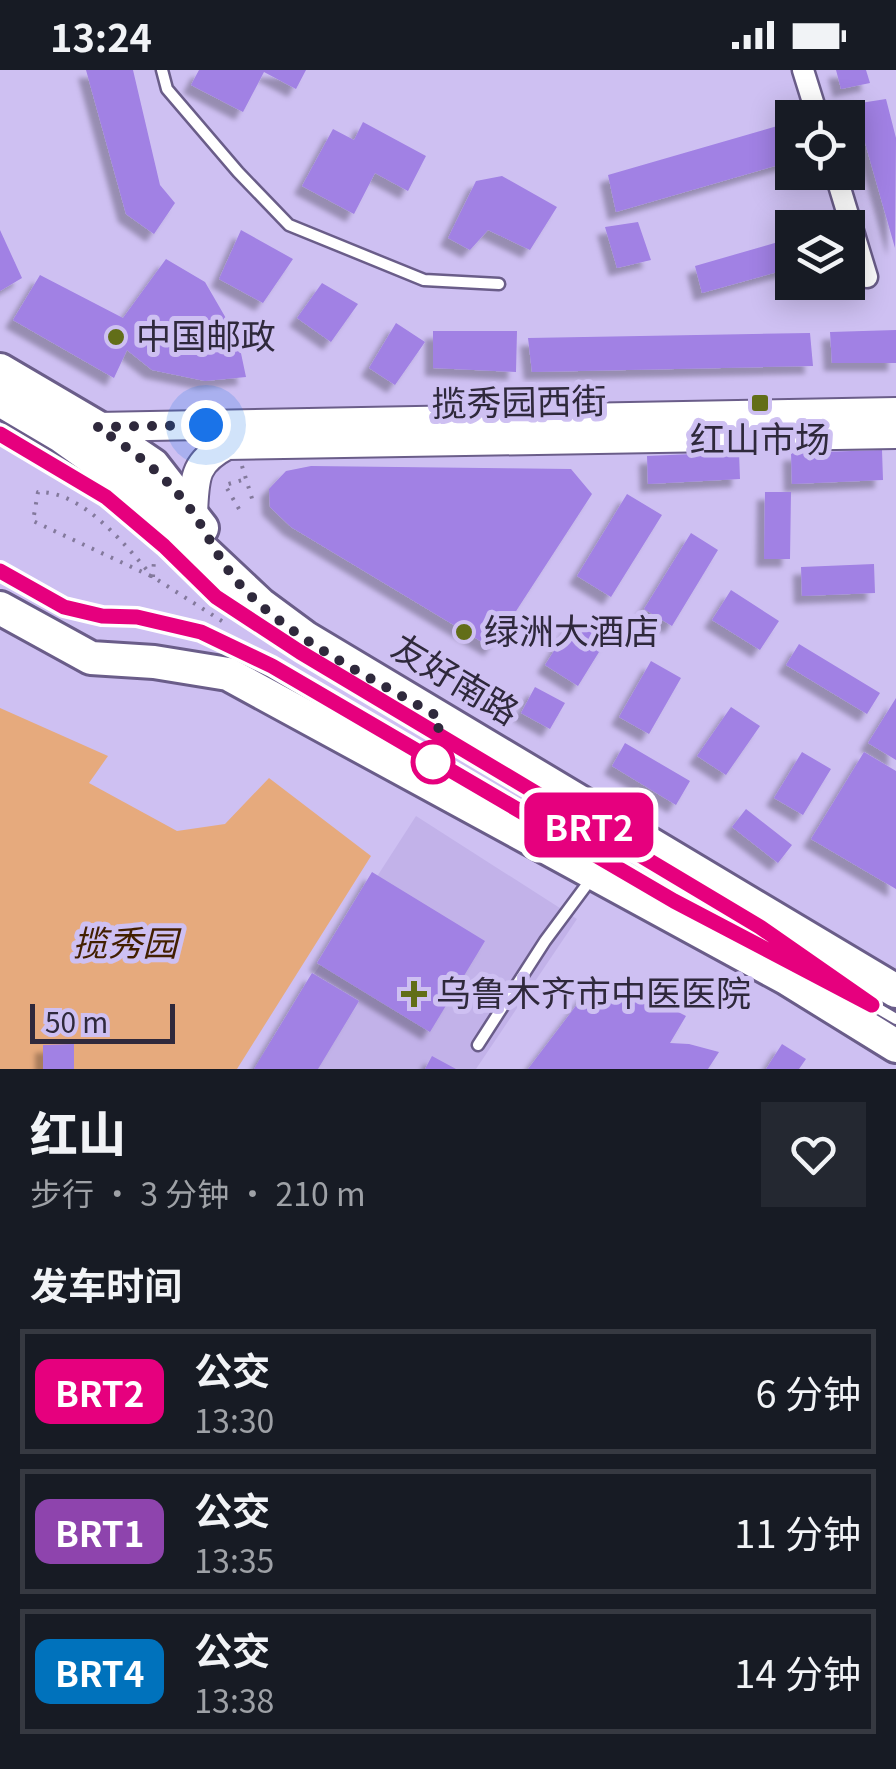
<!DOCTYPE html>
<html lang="zh">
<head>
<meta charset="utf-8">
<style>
  :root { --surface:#171b24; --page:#242831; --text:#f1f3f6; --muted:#9ea1a6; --line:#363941 }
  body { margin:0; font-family:Georgia,"Noto Sans SC",serif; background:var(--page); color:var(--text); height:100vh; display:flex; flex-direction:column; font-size:38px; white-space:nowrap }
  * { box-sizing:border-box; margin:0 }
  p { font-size:32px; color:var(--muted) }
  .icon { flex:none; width:55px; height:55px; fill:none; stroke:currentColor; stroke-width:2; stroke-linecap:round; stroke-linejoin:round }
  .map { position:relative; height:999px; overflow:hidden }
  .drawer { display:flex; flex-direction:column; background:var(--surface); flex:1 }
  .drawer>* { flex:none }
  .badge { padding:0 20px; border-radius:15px; font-size:35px; line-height:65px }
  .fabs { position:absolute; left:775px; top:30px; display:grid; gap:20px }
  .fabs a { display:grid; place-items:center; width:90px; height:90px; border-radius:0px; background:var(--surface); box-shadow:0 5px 25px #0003; font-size:50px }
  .scale { position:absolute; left:30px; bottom:25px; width:145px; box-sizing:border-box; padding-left:10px; border:5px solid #2f293c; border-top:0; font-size:28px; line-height:35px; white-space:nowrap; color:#2f293c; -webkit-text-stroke:8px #cec0f2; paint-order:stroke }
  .you { position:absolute; width:50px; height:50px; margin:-25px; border:8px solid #fff; border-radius:50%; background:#1a73e8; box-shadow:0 0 0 15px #1a73e833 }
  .map>.badge { position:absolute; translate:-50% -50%; box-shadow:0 0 0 5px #fff }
  h2 { padding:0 30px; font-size:38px; line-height:90px }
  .round { display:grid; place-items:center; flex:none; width:105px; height:105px; border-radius:0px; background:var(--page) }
  .head { display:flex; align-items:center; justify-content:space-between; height:170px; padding:0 30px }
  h1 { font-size:48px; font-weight:800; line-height:75px }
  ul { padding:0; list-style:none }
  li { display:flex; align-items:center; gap:30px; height:125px; margin:0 20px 15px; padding:0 10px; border:5px solid var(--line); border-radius:0px }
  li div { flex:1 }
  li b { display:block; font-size:38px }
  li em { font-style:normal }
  li .badge { min-width:110px; font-weight:700; text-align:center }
  .status { display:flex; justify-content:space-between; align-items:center; height:70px; padding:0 50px; background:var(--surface); direction:ltr }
  .status svg { height:28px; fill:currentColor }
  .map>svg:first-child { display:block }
  .built { fill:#c2b2e9 }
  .green { fill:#e6aa7d }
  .building { fill:#a181e4; filter:url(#shadow) }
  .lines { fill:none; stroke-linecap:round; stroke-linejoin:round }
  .lane-casing { stroke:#6a5d89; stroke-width:15 }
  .street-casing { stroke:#6a5d89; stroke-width:25 }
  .secondary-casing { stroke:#6a5d89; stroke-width:32 }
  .primary-casing { stroke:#6a5d89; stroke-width:38 }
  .path { stroke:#83799c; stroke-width:4; stroke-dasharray:2.5 8; stroke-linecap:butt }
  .lane { stroke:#fff; stroke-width:10 }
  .street { stroke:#fff; stroke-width:20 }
  .secondary { stroke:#fff; stroke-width:28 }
  .primary { stroke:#fff; stroke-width:32 }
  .line-casing { stroke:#fff; stroke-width:22 }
  .line { stroke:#e6007e; stroke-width:15 }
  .walk { stroke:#2f293c; stroke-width:10; stroke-dasharray:0 18 }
  .poi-dot { fill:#626e18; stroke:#cec0f2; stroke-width:4 }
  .stop-dot { fill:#fff; stroke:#e6007e; stroke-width:5 }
  .labels { text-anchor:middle; stroke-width:10; stroke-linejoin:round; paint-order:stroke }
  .poi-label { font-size:35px; fill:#2f293c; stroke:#cec0f2; text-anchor:start }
  .street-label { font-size:35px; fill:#2f293c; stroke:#cec0f2 }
  .park-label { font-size:35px; font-style:italic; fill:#421f00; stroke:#cec0f2 }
</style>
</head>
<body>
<div class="status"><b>13:24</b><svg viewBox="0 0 49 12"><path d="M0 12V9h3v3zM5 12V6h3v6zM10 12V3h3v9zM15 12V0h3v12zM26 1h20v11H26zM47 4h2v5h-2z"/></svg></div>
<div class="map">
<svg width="896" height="999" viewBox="0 0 896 999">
  <defs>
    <filter id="shadow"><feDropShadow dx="-8" dy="8" stdDeviation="2.5" flood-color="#0004"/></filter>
  </defs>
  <rect width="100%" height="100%" fill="#cec0f2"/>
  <!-- built -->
  <path class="built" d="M 416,746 L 577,849 L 476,999 L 253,999 Z"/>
  <!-- green -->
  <path class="green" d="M 0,638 L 108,686 L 89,713 L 177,761 L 225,754 L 269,708 L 371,786 L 237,999 L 0,999 Z"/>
  <!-- building -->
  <path class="building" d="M 86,0 L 133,0 L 160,115 L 175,133 L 154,164 L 126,144 Z
    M 199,0 L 306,0 L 296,19 L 264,2 L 243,42 L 191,15 Z
    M 836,0 L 866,0 L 870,13 L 841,19 Z
    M 886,29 L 896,68 L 895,178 L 854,34 Z
    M 363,52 L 426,86 L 408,121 L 375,103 L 354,144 L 302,116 L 333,59 L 354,70 Z
    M 791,52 L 792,91 L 616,142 L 608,105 Z
    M 502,106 L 557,137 L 530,180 L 488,160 L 470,180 L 448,168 L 476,111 Z
    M 638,152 L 651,190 L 617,198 L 605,157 Z
    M 0,160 L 22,208 L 0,221 Z
    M 241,160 L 293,189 L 263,233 L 219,209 Z
    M 792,168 L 792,198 L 702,223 L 695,196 Z
    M 166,189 L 205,212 L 238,269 L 246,307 L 205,311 L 152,300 L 127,280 L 114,308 L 13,250 L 40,205 L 123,248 Z
    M 322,213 L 358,234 L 331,272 L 297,248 Z
    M 396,253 L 425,272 L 395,315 L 369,298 Z
    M 896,260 L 896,293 L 832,293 L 830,262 Z
    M 433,261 L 517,261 L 516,302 L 433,298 Z
    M 810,263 L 813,296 L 532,302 L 528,268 Z
    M 882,380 L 883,410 L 792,414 L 791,383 Z
    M 739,382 L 740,409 L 648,414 L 647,386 Z
    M 311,396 L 571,399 L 592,424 L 492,578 L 291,457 L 270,437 L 269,419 L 286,401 Z
    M 765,422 L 791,422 L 790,489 L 764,489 Z
    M 627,424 L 662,445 L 611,527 L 577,506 Z
    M 691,463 L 718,480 L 672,556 L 644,539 Z
    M 874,494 L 875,523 L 802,526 L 801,497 Z
    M 731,520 L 779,551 L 760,580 L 712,550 Z
    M 574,549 L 607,569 L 578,616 L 545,595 Z
    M 799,574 L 880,623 L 867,644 L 786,595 Z
    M 651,591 L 681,608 L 649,664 L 619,647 Z
    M 535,617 L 565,633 L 550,659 L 521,643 Z
    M 896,628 L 896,690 L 868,673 Z
    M 731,637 L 760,656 L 726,705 L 697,686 Z
    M 625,673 L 690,711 L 676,735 L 612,696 Z
    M 802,682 L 831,699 L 803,745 L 774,728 Z
    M 864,682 L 896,701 L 896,819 L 811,769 Z
    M 746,739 L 792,775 L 778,793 L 732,757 Z
    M 372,802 L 485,871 L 430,962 L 317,893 Z
    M 312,903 L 359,931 L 318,999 L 254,999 Z
    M 619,912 L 686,946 L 670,973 L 689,974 L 719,982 L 708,999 L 528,999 L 591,916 Z
    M 74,974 L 74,999 L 43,999 L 43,975 Z
    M 782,974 L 806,989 L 799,999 L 766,999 Z
    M 432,986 L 456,999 L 425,999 Z"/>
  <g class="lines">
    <!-- lane casing -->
    <g class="lane-casing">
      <path id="lane" d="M 162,0 L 167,19 L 238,102 L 289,155 L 424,210 L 499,214
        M 0,364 L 107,427 L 164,475 L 216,527 L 328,601 L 468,684
        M 0,501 L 64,537 L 102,546 L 137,547 L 201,562 L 271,596 L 601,789
        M 771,864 L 873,935
        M 782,888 L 834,915
        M 867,932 L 896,949
        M 478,975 L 545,871 L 591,809"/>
    </g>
    <!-- street casing -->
    <g class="street-casing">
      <path id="street" d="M 803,0 L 818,48
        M 835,102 L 867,207"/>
    </g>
    <!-- secondary casing -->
    <g class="secondary-casing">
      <path id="secondary" d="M 97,357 L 896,342
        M 193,443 C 195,408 193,393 227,375 L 896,364"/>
    </g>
    <!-- primary casing -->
    <g class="primary-casing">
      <path id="primary" d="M 0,300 L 97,357 L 153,395 L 202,458
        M 0,330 L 61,366 L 145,426 L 260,534 L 306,568 L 896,921
        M 0,538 L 91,588 L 154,592 L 228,604 L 786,908 L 896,976"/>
    </g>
    <!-- path -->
    <path class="path" d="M 242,396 L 254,435
      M 239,439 L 225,415 L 246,409
      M 153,507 C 125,475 83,421 38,422 L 33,451 L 153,507 L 225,553
      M 153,507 L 154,489"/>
    <!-- lane -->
    <use href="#lane" class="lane"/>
    <!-- street -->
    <use href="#street" class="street"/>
    <!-- secondary -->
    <use href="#secondary" class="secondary"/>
    <!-- primary -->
    <use href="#primary" class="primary"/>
  </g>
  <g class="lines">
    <!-- line casing -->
    <g class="line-casing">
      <path id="line" d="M 0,364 L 106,427 L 164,476 L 216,527 L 300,582 L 760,857 L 872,935 L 674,831 L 272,596 L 201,562 L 137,547 L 102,546 L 64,537 L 0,501"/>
    </g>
    <!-- line -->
    <use href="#line" class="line"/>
    <!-- walk -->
    <path class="walk" d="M 206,355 L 97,357 C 137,384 165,404 194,444 C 208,465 219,490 236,510 C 285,568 375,609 440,648 L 433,692"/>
  </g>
  <!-- markers -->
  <g class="poi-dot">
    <circle cx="116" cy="267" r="10"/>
    <rect x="750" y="323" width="20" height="20" rx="5"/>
    <circle cx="464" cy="562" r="10"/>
    <path d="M409 909h10v10h10v10h-10v10h-10v-10h-10v-10h10z"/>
  </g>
  <circle class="stop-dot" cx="433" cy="692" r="20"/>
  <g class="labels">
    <!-- poi labels -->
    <g class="poi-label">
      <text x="136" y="279">中国邮政</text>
      <text x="760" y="382" text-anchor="middle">红山市场</text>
      <text x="484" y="574">绿洲大酒店</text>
      <text x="436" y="936">乌鲁木齐市中医医院</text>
    </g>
    <!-- street labels -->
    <g class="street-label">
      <text transform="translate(519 333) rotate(-1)" y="12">揽秀园西街</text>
      <text transform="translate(455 610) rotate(31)" y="12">友好南路</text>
    </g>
    <!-- park labels -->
    <g class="park-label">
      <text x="125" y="886">揽秀园</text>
    </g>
  </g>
</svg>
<div class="fabs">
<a><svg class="icon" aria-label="locate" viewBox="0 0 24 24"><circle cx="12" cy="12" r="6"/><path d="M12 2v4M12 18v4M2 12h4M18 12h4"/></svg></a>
<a><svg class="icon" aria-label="layers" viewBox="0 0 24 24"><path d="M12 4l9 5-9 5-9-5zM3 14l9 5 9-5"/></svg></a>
</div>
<div class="scale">50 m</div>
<div class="you" style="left:206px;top:355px"></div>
<b class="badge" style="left:589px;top:755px;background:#e6007e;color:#fff">BRT2</b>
</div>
<section class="drawer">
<div class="head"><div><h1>红山</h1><p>步行 · 3 分钟 · 210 m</p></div><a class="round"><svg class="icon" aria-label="heart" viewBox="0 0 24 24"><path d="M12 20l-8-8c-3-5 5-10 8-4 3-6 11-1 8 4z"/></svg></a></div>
<h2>发车时间</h2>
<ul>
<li><span class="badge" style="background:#e6007e;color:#fff">BRT2</span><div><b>公交</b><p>13:30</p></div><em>6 分钟</em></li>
<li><span class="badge" style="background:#8e44ad;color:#fff">BRT1</span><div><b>公交</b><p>13:35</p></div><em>11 分钟</em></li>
<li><span class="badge" style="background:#0072bc;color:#fff">BRT4</span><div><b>公交</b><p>13:38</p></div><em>14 分钟</em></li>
</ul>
</section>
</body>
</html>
